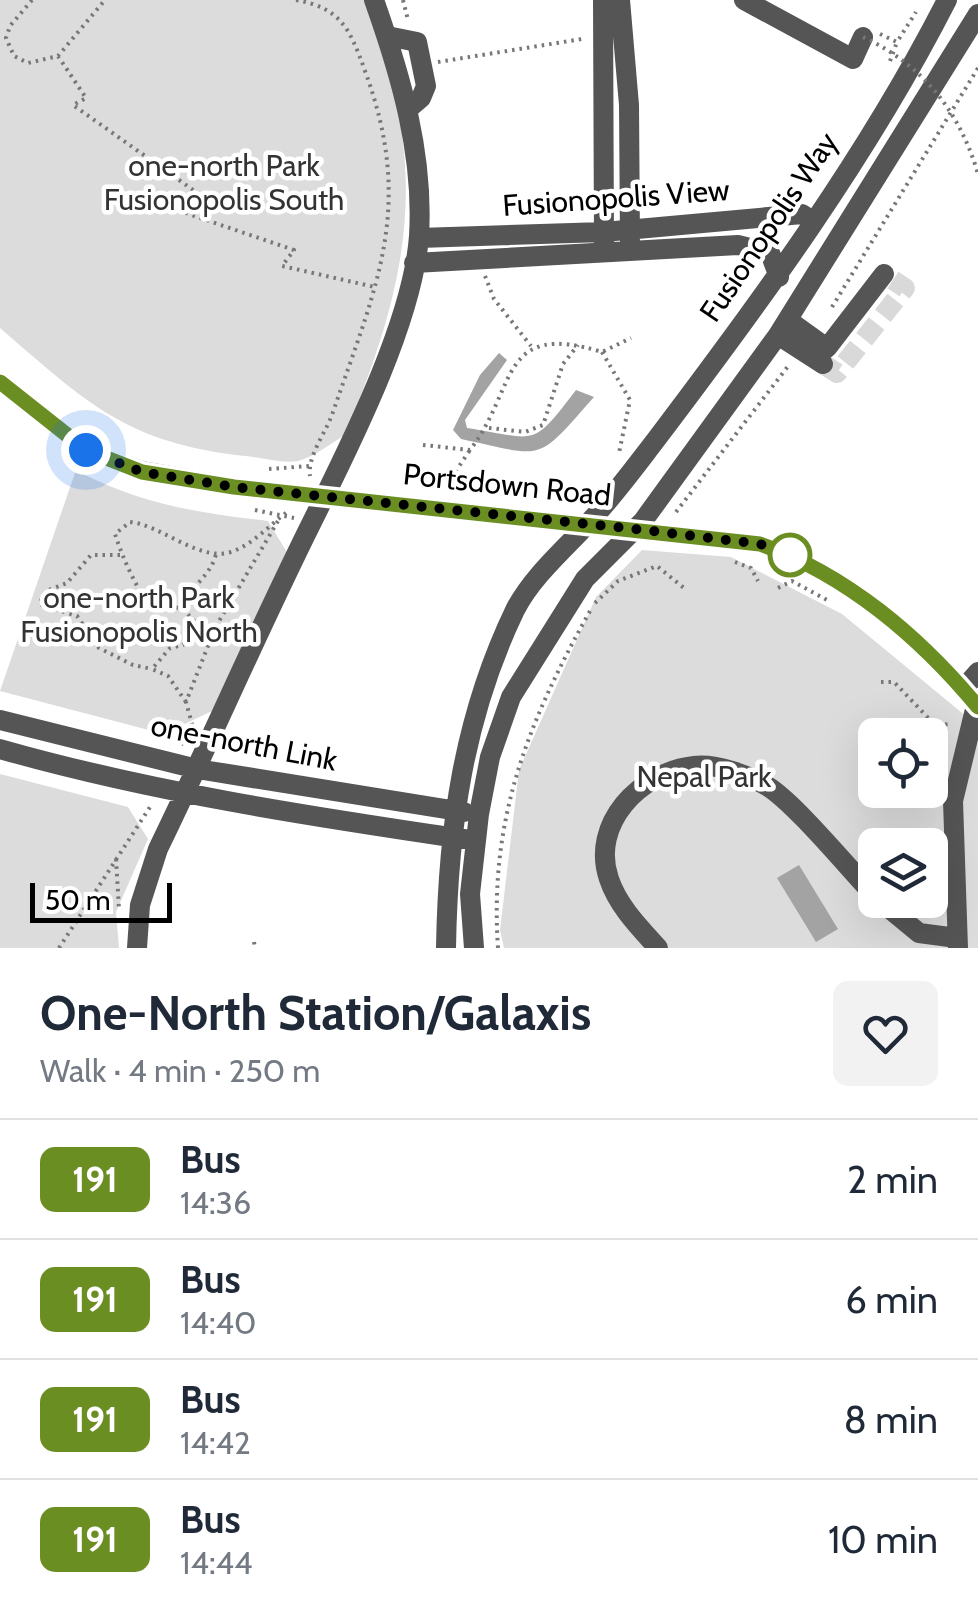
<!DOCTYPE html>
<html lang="en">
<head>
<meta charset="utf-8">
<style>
  :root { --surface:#fff; --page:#f2f2f3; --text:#1f2937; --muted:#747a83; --line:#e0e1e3 }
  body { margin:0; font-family:Cabin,sans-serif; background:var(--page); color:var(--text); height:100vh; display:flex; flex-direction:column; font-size:38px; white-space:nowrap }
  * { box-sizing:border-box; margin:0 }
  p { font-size:32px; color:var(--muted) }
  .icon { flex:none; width:55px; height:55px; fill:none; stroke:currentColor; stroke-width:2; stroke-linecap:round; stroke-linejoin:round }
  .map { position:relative; height:948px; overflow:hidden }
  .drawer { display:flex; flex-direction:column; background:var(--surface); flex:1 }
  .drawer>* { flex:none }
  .badge { padding:0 20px; border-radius:15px; font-size:35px; line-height:65px }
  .fabs { position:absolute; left:858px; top:718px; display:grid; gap:20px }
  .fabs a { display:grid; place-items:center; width:90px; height:90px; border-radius:15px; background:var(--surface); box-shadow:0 10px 40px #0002; font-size:50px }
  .scale { position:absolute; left:30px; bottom:25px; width:142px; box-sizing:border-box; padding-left:10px; border:5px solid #000; border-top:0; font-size:28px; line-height:35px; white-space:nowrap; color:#000; -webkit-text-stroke:8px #fff; paint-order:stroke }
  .you { position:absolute; width:50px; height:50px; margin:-25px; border:8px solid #fff; border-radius:50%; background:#1a73e8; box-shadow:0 0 0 15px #1a73e833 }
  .map>.badge { position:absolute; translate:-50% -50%; box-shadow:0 0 0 5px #fff }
  .round { display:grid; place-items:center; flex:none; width:105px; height:105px; border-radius:15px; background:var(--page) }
  .overview { display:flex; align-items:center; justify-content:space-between; height:170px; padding:0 40px }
  h1 { font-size:48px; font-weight:700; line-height:75px }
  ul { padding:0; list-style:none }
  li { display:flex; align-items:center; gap:30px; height:120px; padding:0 40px; border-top:2px solid var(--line) }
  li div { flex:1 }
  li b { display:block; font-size:38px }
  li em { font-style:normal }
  li .badge { min-width:110px; font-weight:700; text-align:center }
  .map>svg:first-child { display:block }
  .green { fill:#dcdcdc; fill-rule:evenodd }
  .water { fill:#a3a3a3 }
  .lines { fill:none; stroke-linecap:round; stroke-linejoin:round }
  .minor-tunnel { stroke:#d9d9d9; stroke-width:20; stroke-dasharray:20 10; stroke-linecap:butt }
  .path { stroke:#777; stroke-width:4; stroke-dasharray:2.5 5; stroke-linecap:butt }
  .minor { stroke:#555; stroke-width:20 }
  .path-bridge { stroke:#777; stroke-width:4; stroke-dasharray:2.5 5; stroke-linecap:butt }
  .line-casing { stroke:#fff; stroke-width:22 }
  .line { stroke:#6b8e23; stroke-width:15 }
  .walk { stroke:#000; stroke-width:10; stroke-dasharray:0 18 }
  .stop-dot { fill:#fff; stroke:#6b8e23; stroke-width:5 }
  .labels { text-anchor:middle; stroke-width:9; stroke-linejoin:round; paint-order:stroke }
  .park-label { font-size:30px; fill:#333; stroke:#fff }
  .street-label { font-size:30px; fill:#000; stroke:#fff }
</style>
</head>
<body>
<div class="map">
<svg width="978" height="948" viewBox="0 0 978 948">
  <rect width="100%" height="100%" fill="#fff"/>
  <!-- green -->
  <path class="green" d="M 0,0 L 364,0 C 432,163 411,277 345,435 C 331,443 314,457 298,461 C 283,464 260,457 245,456 C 126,443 87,403 0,328 Z
    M 76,470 C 138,504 199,513 268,521 L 288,554 L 212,711 L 164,734 L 0,691 Z
    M 642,550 L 731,557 L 842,614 L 978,726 L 978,948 L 504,948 L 500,930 L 519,770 L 596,597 ZM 875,735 L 930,735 L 930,790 L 875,790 ZM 875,845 L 930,845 L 930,900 L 875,900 Z
    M 0,774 L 128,807 L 148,839 L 116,912 L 119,948 L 0,948 Z"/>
  <!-- water -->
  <path class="water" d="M 499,353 L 507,360 L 465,420 L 467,428 C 538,439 531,449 576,390 L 594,397 C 535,464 546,457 461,439 L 453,430 L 480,375 Z
    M 799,865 L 838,929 L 816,942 L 777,878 Z"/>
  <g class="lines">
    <!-- minor-tunnel -->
    <path class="minor-tunnel" d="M 823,364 L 837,373 L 905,288 L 884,274"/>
    <!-- path -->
    <path class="path" d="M 32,0 L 10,26 L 6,38 L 14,56 L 28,63 L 58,56 L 105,0
      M 296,0 C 341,8 350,29 365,71 C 415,207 377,284 333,412 C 327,431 307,456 310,476
      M 403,0 L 408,20
      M 880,34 L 897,42 L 916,12
      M 58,56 L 86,98 L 73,105 L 203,197 L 177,210 L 294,250 L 282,266 L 375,287
      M 890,61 L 897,42
      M 438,62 L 582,39
      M 485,276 L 494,299 L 531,346
      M 832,307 L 978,68
      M 602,352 L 630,400 L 619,453
      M 489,428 L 525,432 L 543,425 L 563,364 L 578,345
      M 423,445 L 470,450 C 518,388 498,320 602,352 L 631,338
      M 269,469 L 309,466
      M 447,484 L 470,450
      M 255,510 L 294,518
      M 676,512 L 789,365
      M 120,555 L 91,555 L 67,583 L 46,591 L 39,604 L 77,616 L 99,648 L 133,665 L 152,669
      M 735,562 L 751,568 L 758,581
      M 778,588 L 792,581 L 827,600
      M 595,603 L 618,581 L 657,566 L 684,588
      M 182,607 C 190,586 211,576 216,554
      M 881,682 L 894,682 L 935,725 L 952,724
      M 186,702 L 168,676 L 152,669 L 170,648 L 183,645 L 196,635 L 195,622 L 182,608 L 151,606 C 136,589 122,556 115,534 L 130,522 C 163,525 203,566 236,550 C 255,542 271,524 287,512
      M 181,745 L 192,724 L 186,702 L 215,628 L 278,521
      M 116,859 L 119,909
      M 254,942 L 255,948
      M 59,948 L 150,807
      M 498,948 C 489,819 528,722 590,611"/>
    <!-- minor -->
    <path class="minor" d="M 603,0 L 604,243
      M 620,0 L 629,105 L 630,242
      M 744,0 L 853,59 L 863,37
      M 387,36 L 417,42 L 426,86 L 421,98 L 407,110
      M 419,238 L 604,232 L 802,214 L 814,222
      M 414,263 L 738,245 L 770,253 L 779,277
      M 788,320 L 827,348 L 884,274
      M 778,335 L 823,364
      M 0,382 L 86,450 L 142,471 L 234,487 L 760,544 C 846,574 921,637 978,707
      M 964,688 L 978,672
      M 0,720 L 197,769 L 464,812
      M 0,749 C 151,792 308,816 464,839
      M 879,900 L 919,933 L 957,938
      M 137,948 L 140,905 L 158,849 C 211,740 259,628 313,520 C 351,443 413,321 419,236 C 424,155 401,76 374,0
      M 446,948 C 448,829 463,718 515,610 C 533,575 567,547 593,518 C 615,494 635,467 655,441 C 761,301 867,157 947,0
      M 474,948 L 470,894 L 479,814 L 490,757 L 511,697 L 585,579 L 643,521 L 778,335 L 978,14
      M 658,948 C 639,927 618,906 609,879 C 590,824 640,772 694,766 C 716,763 748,775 767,786 C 794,802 850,870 875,896
      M 958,948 L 953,801 L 976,705"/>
    <!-- path-bridge -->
    <path class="path-bridge" d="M 863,37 C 923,65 960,112 978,174"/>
  </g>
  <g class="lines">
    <!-- line casing -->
    <g class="line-casing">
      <path id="line" d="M 0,382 L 86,450 L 142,472 L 234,487 L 760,544 C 846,574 920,637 978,707"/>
    </g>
    <!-- line -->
    <use href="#line" class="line"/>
    <!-- walk -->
    <path class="walk" d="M 86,450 L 142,472 L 234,487 L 635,529 L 760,544 L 790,555"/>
  </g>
  <!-- markers -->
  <circle class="stop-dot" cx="790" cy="555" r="20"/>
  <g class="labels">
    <!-- park labels -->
    <g class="park-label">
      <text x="224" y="176">one-north Park<tspan x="224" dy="34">Fusionopolis South</tspan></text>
      <text x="139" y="608">one-north Park<tspan x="139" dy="34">Fusionopolis North</tspan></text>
      <text x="704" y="787">Nepal Park</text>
    </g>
    <!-- street labels -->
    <g class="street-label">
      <text transform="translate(616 198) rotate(-4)" y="10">Fusionopolis View</text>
      <text transform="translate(769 227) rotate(-56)" y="10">Fusionopolis Way</text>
      <text transform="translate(507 485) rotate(6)" y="10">Portsdown Road</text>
      <text transform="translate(244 743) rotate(11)" y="10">one-north Link</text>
    </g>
  </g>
</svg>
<div class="fabs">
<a><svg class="icon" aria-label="locate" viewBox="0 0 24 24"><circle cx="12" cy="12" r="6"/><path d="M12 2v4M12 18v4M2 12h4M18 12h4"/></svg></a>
<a><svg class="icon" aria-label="layers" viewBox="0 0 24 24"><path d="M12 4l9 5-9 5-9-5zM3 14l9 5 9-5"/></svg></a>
</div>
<div class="scale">50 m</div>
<div class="you" style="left:86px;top:450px"></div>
</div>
<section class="drawer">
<div class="overview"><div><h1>One-North Station/Galaxis</h1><p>Walk · 4 min · 250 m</p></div><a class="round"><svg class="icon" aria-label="heart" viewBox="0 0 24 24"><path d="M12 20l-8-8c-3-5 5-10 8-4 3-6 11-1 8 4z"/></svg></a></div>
<ul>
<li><span class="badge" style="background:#6b8e23;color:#fff">191</span><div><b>Bus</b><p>14:36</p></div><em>2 min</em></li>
<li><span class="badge" style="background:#6b8e23;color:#fff">191</span><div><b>Bus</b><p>14:40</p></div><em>6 min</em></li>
<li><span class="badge" style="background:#6b8e23;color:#fff">191</span><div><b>Bus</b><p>14:42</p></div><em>8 min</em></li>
<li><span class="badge" style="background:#6b8e23;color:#fff">191</span><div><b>Bus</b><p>14:44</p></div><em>10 min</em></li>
</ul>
</section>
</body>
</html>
